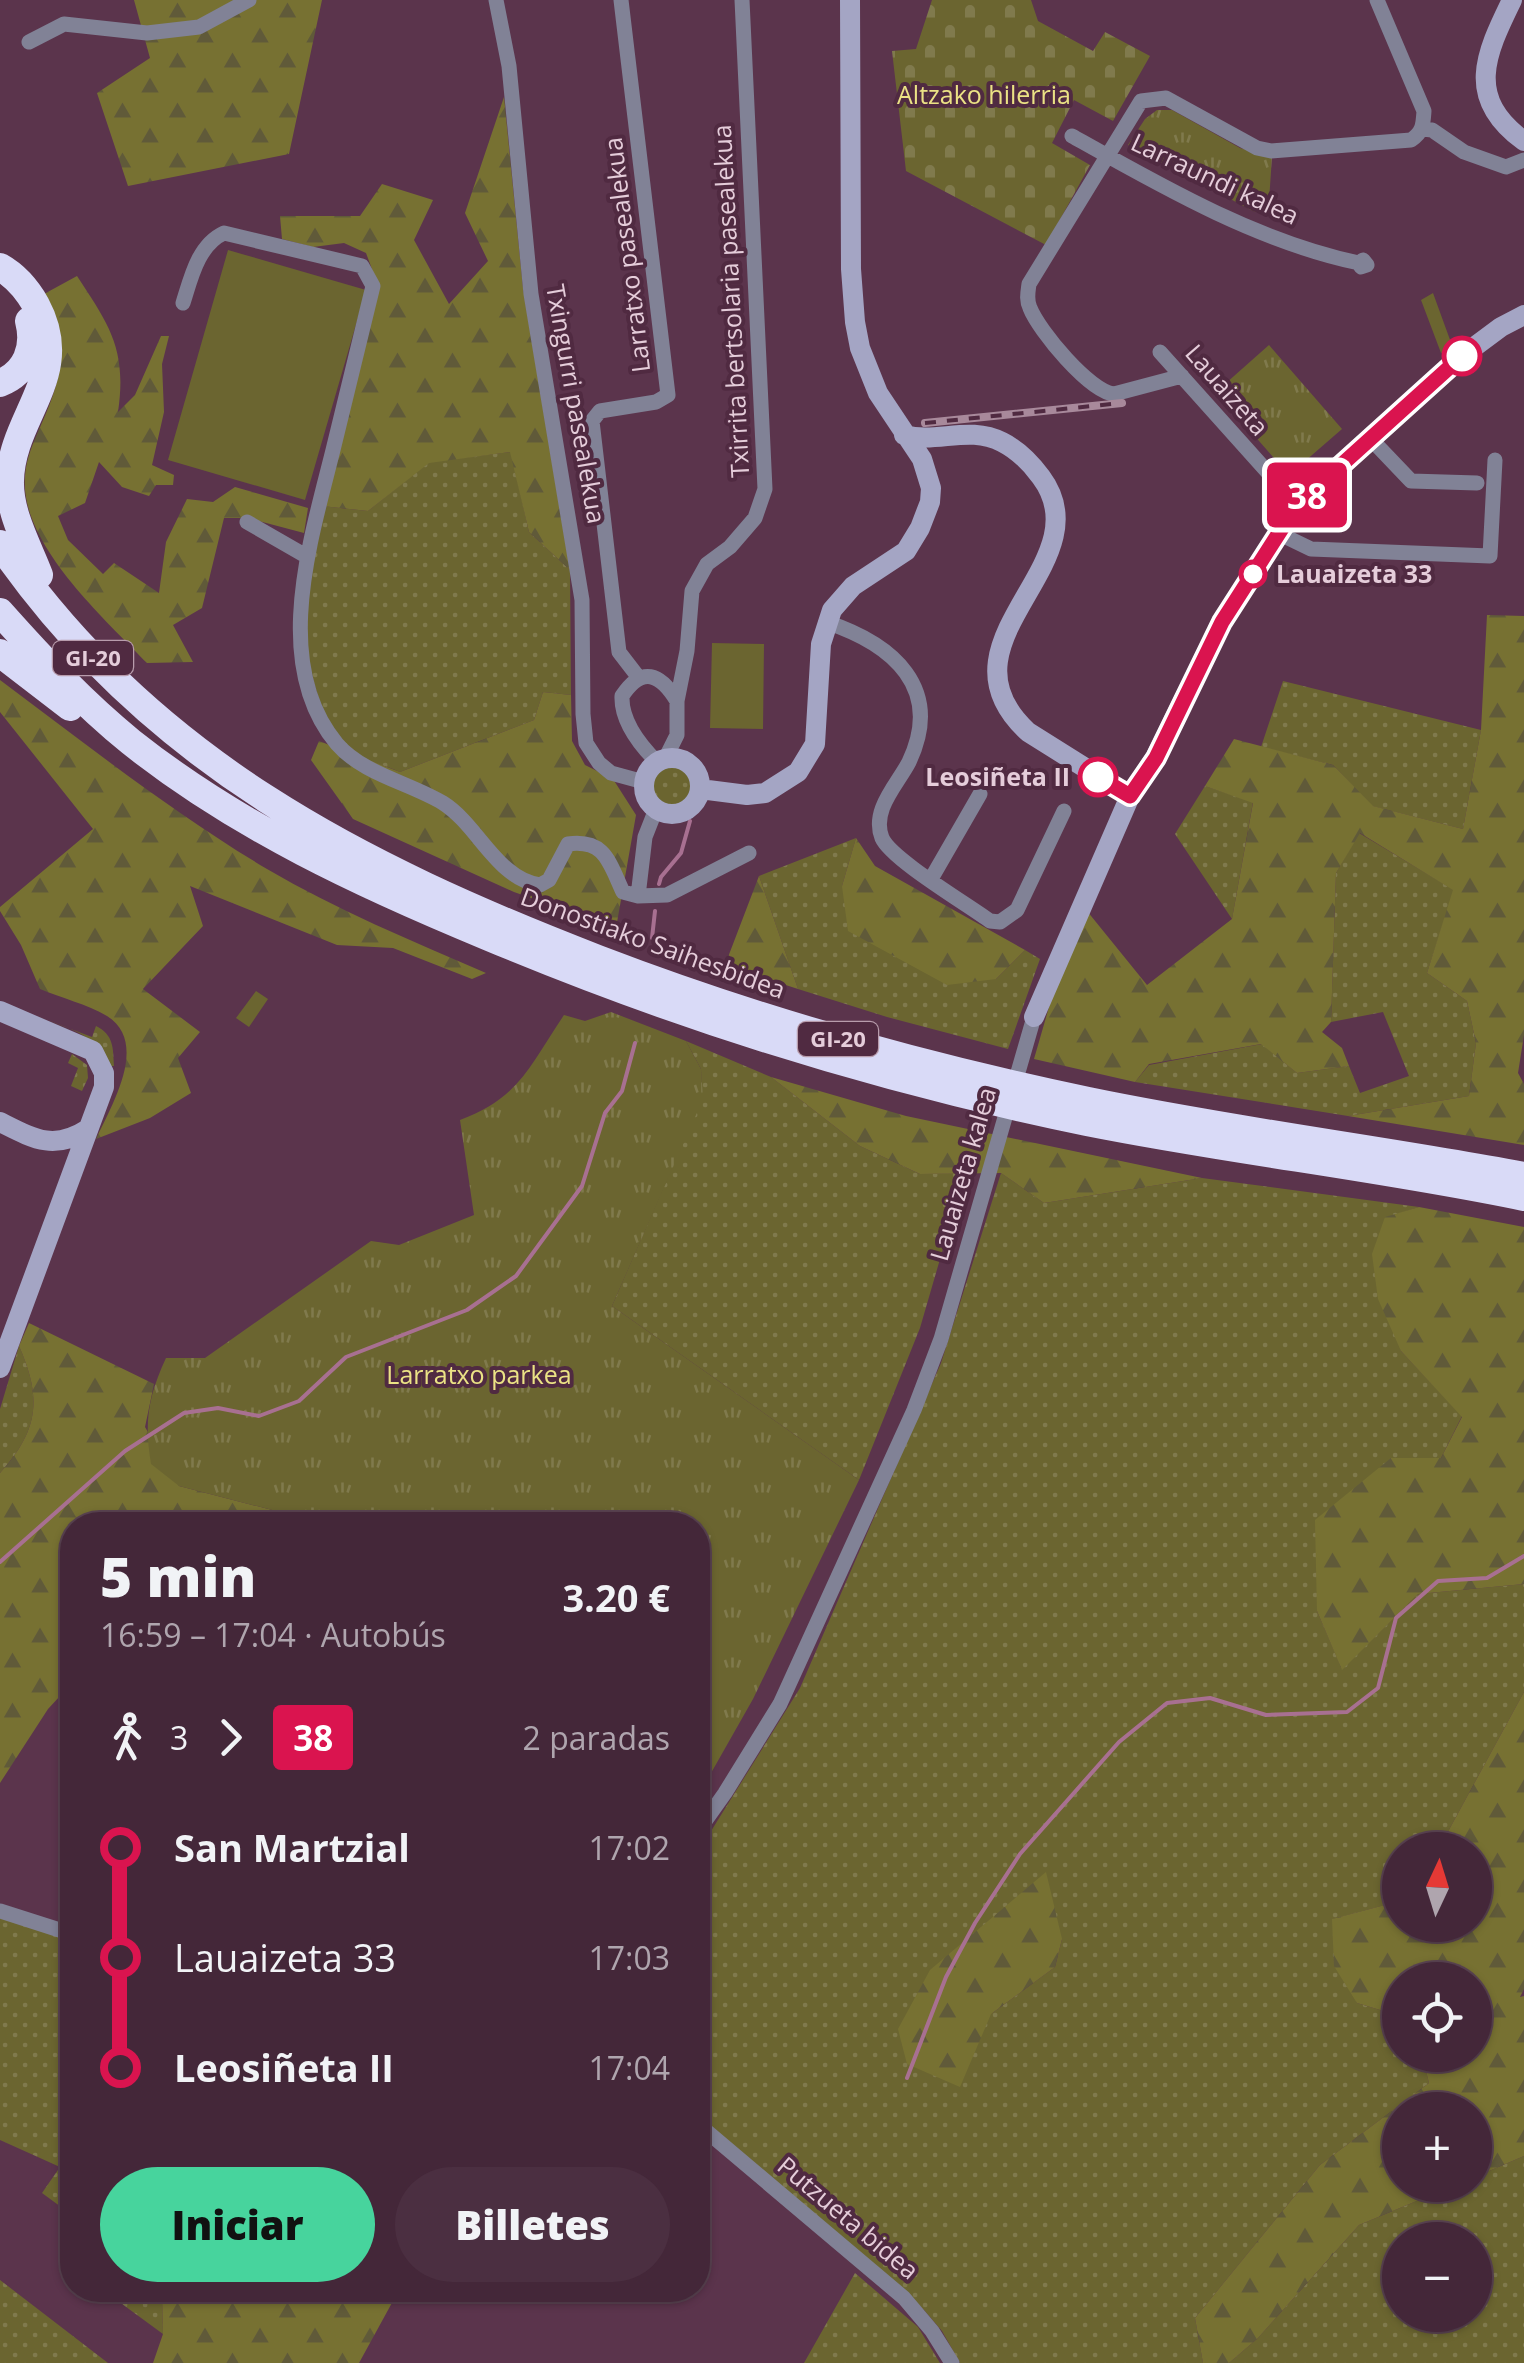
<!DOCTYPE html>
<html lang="es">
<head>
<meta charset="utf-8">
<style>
  :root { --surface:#442739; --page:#4b2f41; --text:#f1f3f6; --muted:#afa5ae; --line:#5c4453; --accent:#47d49d }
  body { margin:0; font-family:"Open Sans",sans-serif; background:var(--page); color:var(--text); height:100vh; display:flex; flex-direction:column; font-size:38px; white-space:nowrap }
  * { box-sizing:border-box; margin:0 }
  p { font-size:32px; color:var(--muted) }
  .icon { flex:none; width:55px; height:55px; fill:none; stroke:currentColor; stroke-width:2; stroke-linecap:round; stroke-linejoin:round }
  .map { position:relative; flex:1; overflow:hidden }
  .drawer { position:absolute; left:60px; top:1512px; width:650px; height:790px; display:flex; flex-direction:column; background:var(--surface); border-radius:40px; box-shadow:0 2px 8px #0004,0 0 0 2px var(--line) }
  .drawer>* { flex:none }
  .badge { padding:0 20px; border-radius:8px; font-size:35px; line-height:65px }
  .needle { width:65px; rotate:4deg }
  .controls { position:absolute; left:1382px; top:1832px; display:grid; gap:20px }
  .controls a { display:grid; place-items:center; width:110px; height:110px; border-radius:50%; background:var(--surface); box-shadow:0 2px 8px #0004,0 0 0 2px var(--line); font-size:50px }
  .map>.badge { position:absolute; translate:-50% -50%; box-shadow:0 0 0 5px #fff }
  .legs { display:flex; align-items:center; gap:15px; height:110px; padding:0 40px; font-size:32px }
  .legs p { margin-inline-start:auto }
  .summary { display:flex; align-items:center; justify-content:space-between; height:170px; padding:0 40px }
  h1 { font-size:55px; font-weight:800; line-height:75px }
  .primary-button { display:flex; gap:20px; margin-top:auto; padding:20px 40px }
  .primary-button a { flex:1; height:115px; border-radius:60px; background:var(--accent); color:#111; font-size:40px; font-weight:800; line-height:115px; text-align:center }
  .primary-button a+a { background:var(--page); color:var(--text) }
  ul { padding:0 40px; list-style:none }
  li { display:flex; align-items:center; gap:35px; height:110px; font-size:38px }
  li i { display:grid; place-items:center; width:15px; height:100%; margin:0 12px; background:currentColor }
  li i::after { content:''; width:25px; height:25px; margin:-12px; border:8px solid; border-radius:50%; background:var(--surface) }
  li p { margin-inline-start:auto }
  li:first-child i { background:linear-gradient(#0000 50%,currentColor 0) }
  li:last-child i { background:linear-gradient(currentColor 50%,#0000 0) }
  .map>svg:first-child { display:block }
  .grass { fill:url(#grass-dots); fill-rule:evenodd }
  .forest { fill:url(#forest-firs) }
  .cemetery { fill:url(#cemetery-stones) }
  .park { fill:url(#park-tufts) }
  .pitch { fill:#6b6530 }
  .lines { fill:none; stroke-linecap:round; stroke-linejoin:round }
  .stream { stroke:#a87091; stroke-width:4 }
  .street { stroke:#818296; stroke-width:15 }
  .secondary { stroke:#a4a5c4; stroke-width:20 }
  .highway { stroke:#d9daf7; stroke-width:28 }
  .rail-casing { stroke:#a8899b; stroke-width:8 }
  .rail { stroke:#502a41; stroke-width:4; stroke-dasharray:11; stroke-linecap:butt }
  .line-1-casing { stroke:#fff; stroke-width:22 }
  .line-1 { stroke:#da144f; stroke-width:15 }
  .stop-1-dot { fill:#fff; stroke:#da144f; stroke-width:5 }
  .labels { text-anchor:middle; stroke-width:8; stroke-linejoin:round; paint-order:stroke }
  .shield { fill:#502a41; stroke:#b89cac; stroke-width:2.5 }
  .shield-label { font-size:22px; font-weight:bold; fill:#e5cdda }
  .park-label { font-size:25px; fill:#ebe285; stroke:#502a41 }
  .street-label { font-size:25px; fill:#e5cdda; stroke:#502a41 }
  .stop-label { font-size:25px; font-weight:bold; fill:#e5cdda; stroke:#502a41; text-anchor:start }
</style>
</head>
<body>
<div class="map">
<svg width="1524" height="2363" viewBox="0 0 1524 2363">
  <defs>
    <pattern id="grass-dots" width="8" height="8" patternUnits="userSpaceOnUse" patternTransform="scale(2.5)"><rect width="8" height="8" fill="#6b6530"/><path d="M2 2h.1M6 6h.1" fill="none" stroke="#807a4d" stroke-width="1.8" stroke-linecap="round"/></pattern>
    <pattern id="forest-firs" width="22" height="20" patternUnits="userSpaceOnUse" patternTransform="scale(2.5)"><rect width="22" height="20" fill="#777132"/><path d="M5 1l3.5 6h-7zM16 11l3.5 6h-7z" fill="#605a39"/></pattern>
    <pattern id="cemetery-stones" width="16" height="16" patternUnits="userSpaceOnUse" patternTransform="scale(2.5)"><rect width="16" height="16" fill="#6b6530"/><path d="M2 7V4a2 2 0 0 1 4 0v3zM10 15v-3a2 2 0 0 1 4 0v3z" fill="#807a4d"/></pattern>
    <pattern id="park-tufts" width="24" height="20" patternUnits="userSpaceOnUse" patternTransform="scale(2.5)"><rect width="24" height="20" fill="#6b6530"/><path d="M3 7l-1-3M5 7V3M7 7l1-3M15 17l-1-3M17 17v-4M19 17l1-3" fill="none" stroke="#807a4d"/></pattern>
  </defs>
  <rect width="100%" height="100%" fill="#5b344c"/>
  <!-- grass -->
  <path class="grass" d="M 511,452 L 529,532 L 570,570 L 571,695 L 543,692 L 534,720 L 400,772 C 386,766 370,762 357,755 C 319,734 302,646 304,606 C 306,573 316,539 322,506 L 368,511 L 429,462 Z
    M 1283,681 L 1481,730 L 1463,829 L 1372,806 L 1333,765 L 1261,747 Z
    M653 786a19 19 0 1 1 38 0a19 19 0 1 1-38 0Z
    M 1205,786 L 1253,802 L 1232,919 L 1175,834 Z
    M 1359,833 L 1454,890 L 1427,973 L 1467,1001 L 1476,1043 L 1469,1096 L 1348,1116 L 1135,1082 L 1149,1065 L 1262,1044 L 1297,1073 L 1349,1066 L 1360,1093 L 1409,1076 L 1383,1012 L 1331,1022 L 1336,873 Z
    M 856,838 L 842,886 L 996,979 L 1025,950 L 1040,959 L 1008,1049 L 887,1017 L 798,989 L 759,876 Z
    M 31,1014 L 92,1037 L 96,1026 C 114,1035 113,1048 114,1066 L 109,1066 C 93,1030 65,1028 31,1014 Z
    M 686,1041 L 771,1077 L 860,1146 L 920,1174 L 965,1173 L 920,1328 L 859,1480 L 612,1306 L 702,1099 L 701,1069 Z
    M 72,1054 L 87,1065 L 88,1078 L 82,1091 L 71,1086 L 78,1068 L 68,1063 Z
    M 1001,1173 L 1044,1203 L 1202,1178 L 1419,1207 L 1385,1218 L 1401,1351 L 1462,1416 L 1441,1458 L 1391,1458 L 1317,1611 L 1342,1669 L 1418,1594 L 1524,1584 L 1524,1692 L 1438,1850 L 1400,1850 L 1400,1901 L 1333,1919 L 1357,2003 L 1400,2016 L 1400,2055 L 1422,2055 L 1429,2083 L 1320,2165 L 1195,2318 L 1203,2363 L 960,2363 L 942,2331 L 924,2310 L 698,2115 L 698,1852 L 800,1688 L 941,1363 ZM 1062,1939 L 1055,1967 L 991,2014 Z
    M 19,1346 C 42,1398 39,1430 0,1473 L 0,1409 Z
    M 0,1917 L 72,1940 L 72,2215 L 42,2193 L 60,2167 L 0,2140 Z
    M 1524,2156 L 1524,2363 L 1229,2363 L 1258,2338 L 1359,2225 L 1455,2185 L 1475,2185 L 1475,2177 ZM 1400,2240 L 1475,2240 L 1475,2315 L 1400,2315 Z
    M 855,2273 L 918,2327 L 940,2363 L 804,2363 Z
    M 0,2280 L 108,2363 L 0,2363 Z
    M 103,2290 L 159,2290 L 162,2294 L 163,2334 Z"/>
  <!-- forest -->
  <path class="forest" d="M 134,0 L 322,0 L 289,154 L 128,186 L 97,93 L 150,58 Z
    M 504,97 L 523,288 L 570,570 L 529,532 L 510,452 L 429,463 L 368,511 L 322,506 L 379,288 L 366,253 L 344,243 L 313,247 L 282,239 L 280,216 L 360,216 L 382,184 L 433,200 L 414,240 L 449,304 L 488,261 L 465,213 Z
    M 77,276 C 110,326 127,350 118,412 L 135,395 L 161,336 L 169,336 L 162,364 L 164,412 L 152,465 L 174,475 L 173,485 L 156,485 L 149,496 L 122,487 L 99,462 L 85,503 L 58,516 L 68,540 L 103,574 L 114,563 L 159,593 L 166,542 L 187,499 L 213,502 L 235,487 L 308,508 L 304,533 L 247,518 L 224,518 L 202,608 L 173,625 L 193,662 L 147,663 C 104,618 19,543 25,476 C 26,458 34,441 41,425 C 65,371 67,348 44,294 Z
    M 1487,615 L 1524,616 L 1524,1035 L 1518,1073 L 1524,1084 L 1524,1145 L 1348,1116 L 1469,1096 L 1476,1043 L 1467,1001 L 1427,973 L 1453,890 L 1360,833 L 1336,873 L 1331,1022 L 1322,1032 L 1342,1048 L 1349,1066 L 1297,1073 L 1261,1044 L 1149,1064 L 1135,1082 L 1034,1059 L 1060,969 L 1087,911 L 1147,985 L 1232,919 L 1253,803 L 1205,786 L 1234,739 L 1333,765 L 1373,806 L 1463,829 L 1481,730 Z
    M 0,680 C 87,745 173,813 267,869 C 337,910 412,941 486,973 L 472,979 L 393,948 L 337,945 L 190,886 L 203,926 L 143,989 L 200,1032 L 178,1058 L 191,1093 L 150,1118 L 96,1139 C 111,1106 150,1043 107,1016 C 87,1004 61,998 40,989 L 21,945 L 0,911 L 0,907 L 93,829 L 0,712 Z
    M 543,692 L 571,695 L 572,741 L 585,765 L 613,779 L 636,815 L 616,928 L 514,892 L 353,819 L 311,760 L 319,741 L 400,772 L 534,720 Z
    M 856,838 L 875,866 L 1025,950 L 996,979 L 947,985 L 848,931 L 842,886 Z
    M 759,876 L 798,989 L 725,965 Z
    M 771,1077 L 906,1116 L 1202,1178 L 1044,1203 L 1001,1173 L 920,1174 L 860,1146 Z
    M 1419,1207 L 1524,1227 L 1524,1584 L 1418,1594 L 1342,1670 L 1317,1611 L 1315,1520 L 1391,1458 L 1441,1458 L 1462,1417 L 1401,1351 L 1378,1299 L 1372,1254 L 1385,1217 Z
    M 29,1323 L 154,1384 L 145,1427 L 179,1486 L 330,1525 L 72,1525 L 72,1683 L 48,1709 L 0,1783 L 0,1473 C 39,1430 42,1398 19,1346 Z
    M 1524,1692 L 1524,1989 L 1520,1997 L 1524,1996 L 1524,2156 L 1475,2177 L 1475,2110 L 1400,2110 L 1400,2185 L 1455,2185 L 1359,2225 L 1258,2338 L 1229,2363 L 1203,2363 L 1195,2318 L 1320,2165 L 1429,2083 L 1422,2055 L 1475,2055 L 1475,1980 L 1400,1980 L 1400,2016 L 1357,2003 L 1334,1966 L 1332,1919 L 1400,1901 L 1400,1925 L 1475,1925 L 1475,1850 L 1438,1850 Z
    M 1046,1872 L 1062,1939 L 1055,1967 L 991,2014 L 960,2087 L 907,2064 L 898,2029 L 930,1970 Z
    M 159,2290 L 399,2290 L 359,2363 L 153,2363 L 163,2334 L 162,2294 Z"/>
  <!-- cemetery -->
  <path class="cemetery" d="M 932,0 L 1031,0 L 1038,21 L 1093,51 L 1105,32 L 1150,56 L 1113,121 L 1074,100 L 1052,143 L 1090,165 L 1046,245 L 906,171 L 892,51 L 916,49 Z"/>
  <!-- park -->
  <path class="park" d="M 1157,110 L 1172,110 L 1240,148 L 1272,157 L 1268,215 L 1253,211 L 1128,145 L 1145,119 Z
    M 1269,345 L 1342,429 L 1289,475 L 1216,392 Z
    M 611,1012 L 686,1041 L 701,1069 L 703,1099 L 612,1306 L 859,1480 L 753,1699 L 698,1796 L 698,1525 L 330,1525 L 179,1486 L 151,1464 C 144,1422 148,1397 166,1358 L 205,1358 L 371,1241 L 399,1245 L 474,1215 L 460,1120 C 520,1098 530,1065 564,1015 L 585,1021 Z"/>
  <!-- pitch -->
  <path class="pitch" d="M 228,250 L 366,290 L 305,500 L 168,460 Z
    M 1433,293 L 1453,348 L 1441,353 L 1421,300 Z
    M 712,643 L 764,644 L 763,729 L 710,728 Z
    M 256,991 L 268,999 L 249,1027 L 236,1018 Z"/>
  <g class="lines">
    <!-- stream -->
    <path class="stream" d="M 659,884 L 661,877 L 681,853 L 690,821
      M 652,938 L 655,911
      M 0,1562 L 125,1451 L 184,1413 L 218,1408 L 259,1416 L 299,1401 L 346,1357 L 467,1310 L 516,1276 L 582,1186 L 605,1113 L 622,1091 L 635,1043
      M 907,2078 L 946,1977 L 975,1923 L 1020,1854 L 1119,1742 L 1167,1703 L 1210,1698 L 1266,1715 L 1347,1712 L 1378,1688 L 1396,1618 L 1438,1581 L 1487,1578 L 1524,1556"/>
    <!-- street -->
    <path class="street" d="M 496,0 L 509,66 L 531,294 L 582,600 L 583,714 L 586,743 L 599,763 L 611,773 L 644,782
      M 621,0 L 668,395 L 656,402 L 600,411 L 592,421 L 619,652 L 639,678
      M 29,42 L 64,24 L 147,33 L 199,27 L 249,0
      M 1423,129 L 1432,130 L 1464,152 L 1506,167 L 1524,160
      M 1072,136 C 1161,186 1258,242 1359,263 L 1361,267 L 1367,265 L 1363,260 L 1359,263
      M 183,303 C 191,278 198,245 224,233 L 362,266 L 373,286 C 360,341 346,395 333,450 C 311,539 270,664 337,744 C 363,774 410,783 443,803 C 478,825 497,879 540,885 L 549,880 L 568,844 C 605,839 609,862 623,892 L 638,896
      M 1160,352 L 1297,505
      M 1182,376 L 1114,394 C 1090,392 1039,331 1030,308 C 1026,300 1028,292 1029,284 L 1141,101 L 1166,98 L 1257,148 L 1271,151 L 1411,140 C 1423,132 1423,125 1424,111 L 1377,0
      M 1369,437 L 1411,481 L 1477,483
      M 247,522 L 306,556
      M 1280,534 L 1311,549 L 1490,556 L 1495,460
      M 826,622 C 893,644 944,688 909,762 C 897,785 871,810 882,838 C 891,859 967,904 990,921 L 1000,922 L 1017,910 L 1064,811
      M 665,759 L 677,735 L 677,701 L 687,651 L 692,591 L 707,564 L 730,547 L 755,518 L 765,489 L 742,0
      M 657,762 C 640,745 621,721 622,696 C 642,666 660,673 677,701
      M 656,809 L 645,837 L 638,896 L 667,895 L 749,853
      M 931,879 L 980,794
      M 698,1831 L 725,1793 L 780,1704 L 914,1410 L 941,1339 L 1034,1017
      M 0,1911 L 72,1934
      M 698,2124 L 904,2298 L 932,2331 L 952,2363"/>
    <!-- secondary -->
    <path class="secondary" d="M 1512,0 C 1485,55 1465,98 1524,141
      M 904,435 C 937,444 969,425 1002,442 C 1018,450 1030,462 1041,477 C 1106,564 929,641 1028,732 L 1130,796
      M644 786a28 28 0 1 1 56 0a28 28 0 1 1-56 0Z
      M 700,789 L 747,795 L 765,793 L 798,772 L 815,744 L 821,644 L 832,610 L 853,586 L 906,551 L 920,528 L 930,502 L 931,488 L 922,459 L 878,393 L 860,348 L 855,322 L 851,269 L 850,0
      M 0,1011 L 93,1051 L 104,1073 L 104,1087 L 0,1368
      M 1034,1017 L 1130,796 L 1155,758 L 1222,622 L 1297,505 L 1462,356 L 1501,327 L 1524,315
      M 0,1122 C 34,1139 54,1151 88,1129"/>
    <!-- highway -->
    <path class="highway" d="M 0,267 C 16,276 27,289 36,305 C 74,375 11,416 10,481 C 9,513 28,546 39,575
      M 0,383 C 26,373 36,348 29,321
      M 0,544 C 149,761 360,867 598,959 C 757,1020 921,1066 1088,1101 C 1232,1131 1379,1149 1524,1176
      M 0,612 C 41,658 83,703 131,742 C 238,827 363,885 489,937 C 682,1018 882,1080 1087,1122 C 1232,1151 1380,1167 1524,1197
      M 0,653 L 70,707"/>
    <!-- rail casing -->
    <g class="rail-casing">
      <path id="rail" d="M 925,423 L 1122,403"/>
    </g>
    <!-- rail -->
    <use href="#rail" class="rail"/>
  </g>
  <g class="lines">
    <!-- line-1 casing -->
    <g class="line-1-casing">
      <path id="line-1" d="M 1098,777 L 1130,796 L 1156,758 L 1222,622 L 1297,505 L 1462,356"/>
    </g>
    <!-- line-1 -->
    <use href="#line-1" class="line-1"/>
  </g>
  <!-- markers -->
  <g class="stop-1-dot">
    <circle cx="1462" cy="356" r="18"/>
    <circle cx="1253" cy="574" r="12"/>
    <circle cx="1098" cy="777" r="18"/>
  </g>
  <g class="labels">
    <!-- shield labels -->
    <g class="shield">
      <rect x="53" y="641" width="80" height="34" rx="8"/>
      <rect x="798" y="1022" width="80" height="34" rx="8"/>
    </g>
    <g class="shield-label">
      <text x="93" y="666">GI-20</text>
      <text x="838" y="1047">GI-20</text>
    </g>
    <!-- park labels -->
    <g class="park-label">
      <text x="984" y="104">Altzako hilerria</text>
      <text x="479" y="1384">Larratxo parkea</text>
    </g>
    <!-- street labels -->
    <g class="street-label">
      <text transform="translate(1215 179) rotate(25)" y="9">Larraundi kalea</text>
      <text transform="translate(627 255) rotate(-97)" y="9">Larratxo pasealekua</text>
      <text transform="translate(731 301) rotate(-93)" y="9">Txirrita bertsolaria pasealekua</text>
      <text transform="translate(1227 390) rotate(49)" y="9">Lauaizeta</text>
      <text transform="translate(576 404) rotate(80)" y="9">Txingurri pasealekua</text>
      <text transform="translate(653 943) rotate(20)" y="9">Donostiako Saihesbidea</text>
      <text transform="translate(963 1174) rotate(-74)" y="9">Lauaizeta kalea</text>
      <text transform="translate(848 2218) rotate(40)" y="9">Putzueta bidea</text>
    </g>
    <!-- stop labels -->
    <g class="stop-label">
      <text x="1276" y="583">Lauaizeta 33</text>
      <text x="1070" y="786" text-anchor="end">Leosiñeta II</text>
    </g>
  </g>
</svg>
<div class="controls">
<a><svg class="needle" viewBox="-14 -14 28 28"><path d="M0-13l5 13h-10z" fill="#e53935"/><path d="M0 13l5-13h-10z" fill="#afa5ae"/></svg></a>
<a><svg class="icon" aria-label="locate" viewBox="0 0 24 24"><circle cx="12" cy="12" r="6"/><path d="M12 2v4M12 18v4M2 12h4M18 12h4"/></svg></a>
<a>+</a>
<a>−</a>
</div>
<b class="badge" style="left:1307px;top:495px;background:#da144f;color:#fff">38</b>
<section class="drawer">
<div class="summary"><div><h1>5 min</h1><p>16:59 – 17:04 · Autobús</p></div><b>3.20 €</b></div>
<div class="legs"><svg class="icon" aria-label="walk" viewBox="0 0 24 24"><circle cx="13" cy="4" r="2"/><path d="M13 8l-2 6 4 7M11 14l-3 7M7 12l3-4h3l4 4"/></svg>3<svg class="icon" aria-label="forward" viewBox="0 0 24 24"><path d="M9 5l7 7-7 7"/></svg><b class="badge" style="background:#da144f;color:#fff">38</b><p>2 paradas</p></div>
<ul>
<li><i style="color:#da144f"></i><b>San Martzial</b><p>17:02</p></li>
<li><i style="color:#da144f"></i><span>Lauaizeta 33</span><p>17:03</p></li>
<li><i style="color:#da144f"></i><b>Leosiñeta II</b><p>17:04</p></li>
</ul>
<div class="primary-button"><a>Iniciar</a><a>Billetes</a></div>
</section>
</div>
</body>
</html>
